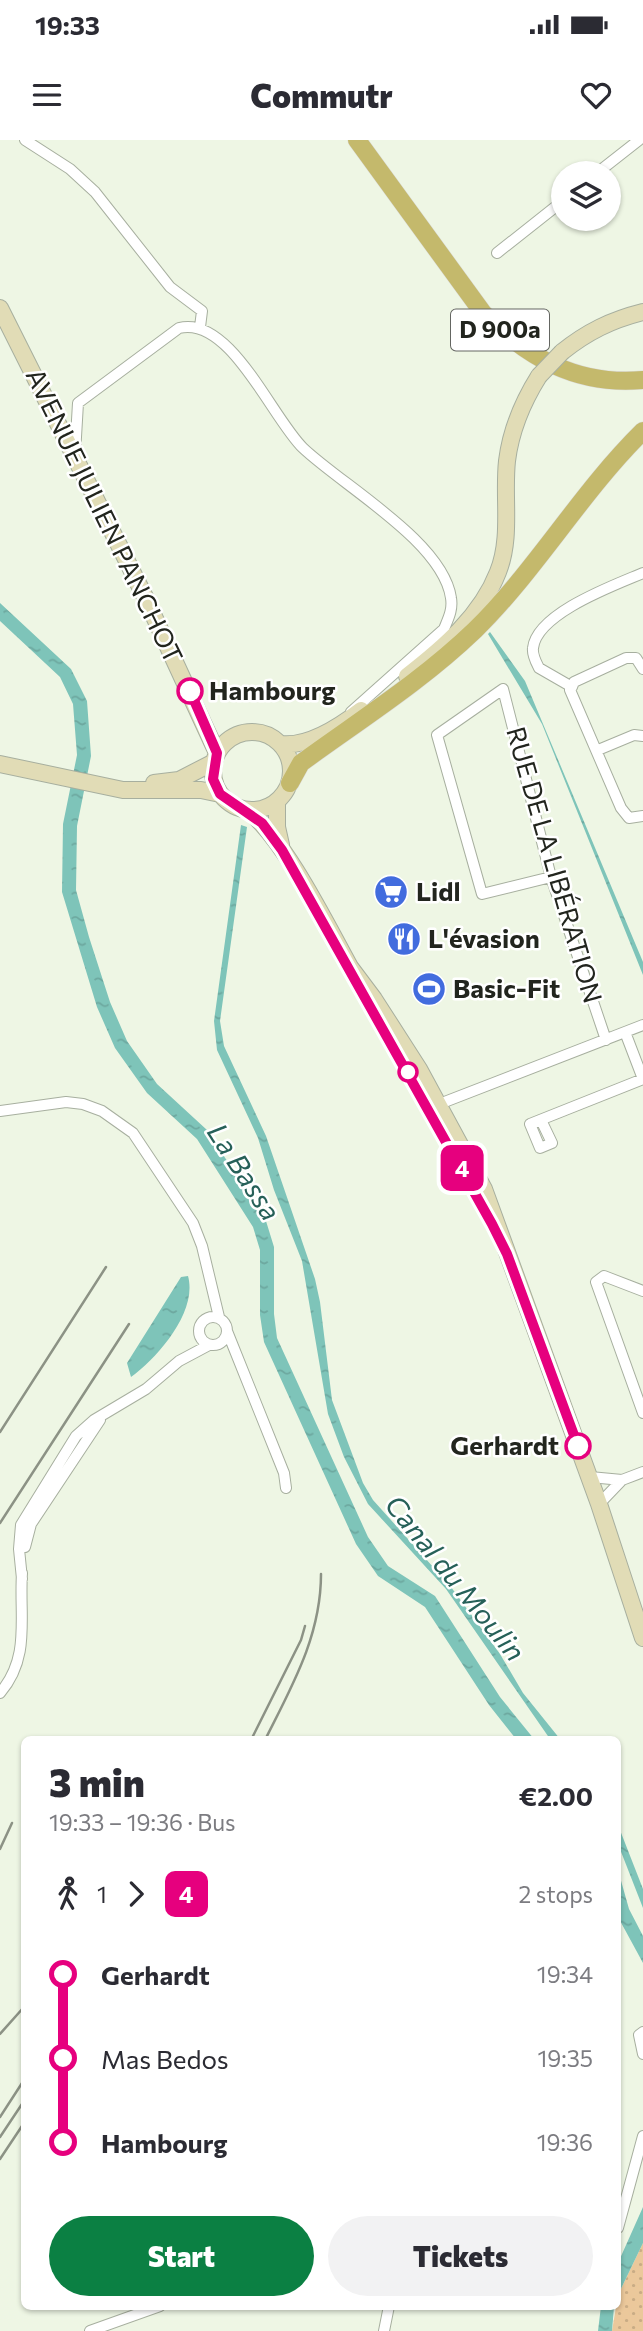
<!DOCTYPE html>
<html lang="en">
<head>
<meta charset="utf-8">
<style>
  :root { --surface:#fff; --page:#f2f2f3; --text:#2b2b33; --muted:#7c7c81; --accent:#0b8043 }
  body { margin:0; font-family:Commissioner,sans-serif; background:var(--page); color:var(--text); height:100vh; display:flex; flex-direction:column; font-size:26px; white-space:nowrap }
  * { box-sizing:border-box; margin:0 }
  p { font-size:23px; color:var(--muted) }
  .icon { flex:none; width:38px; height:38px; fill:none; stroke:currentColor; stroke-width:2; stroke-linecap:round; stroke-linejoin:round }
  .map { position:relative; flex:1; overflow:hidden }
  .sheet { position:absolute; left:21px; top:1596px; width:600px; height:574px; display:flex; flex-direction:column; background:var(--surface); border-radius:10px; box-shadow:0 2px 5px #0004 }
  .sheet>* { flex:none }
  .badge { padding:0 14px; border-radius:10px; font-size:24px; line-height:46px }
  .tools { position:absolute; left:551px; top:21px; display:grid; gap:14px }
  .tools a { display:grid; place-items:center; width:70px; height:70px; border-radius:50%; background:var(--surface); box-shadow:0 2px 5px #0004; font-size:35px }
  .map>.badge { position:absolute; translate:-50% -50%; box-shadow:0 0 0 4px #fff }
  .legs { display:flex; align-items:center; gap:10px; height:77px; padding:0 28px; font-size:23px }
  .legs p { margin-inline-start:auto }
  .overview { display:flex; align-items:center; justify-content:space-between; height:119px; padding:0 28px }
  h1 { font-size:38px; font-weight:800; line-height:52px }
  .primary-button { display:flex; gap:14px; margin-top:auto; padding:14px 28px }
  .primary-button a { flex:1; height:80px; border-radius:42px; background:var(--accent); color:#fff; font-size:28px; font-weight:800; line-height:80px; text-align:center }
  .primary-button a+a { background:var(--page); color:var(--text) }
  ul { padding:0 28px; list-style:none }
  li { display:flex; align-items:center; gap:24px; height:84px; font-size:26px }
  li i { display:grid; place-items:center; width:10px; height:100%; margin:0 9px; background:currentColor }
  li i::after { content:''; width:18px; height:18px; margin:-9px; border:5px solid; border-radius:50%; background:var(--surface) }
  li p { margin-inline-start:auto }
  li:first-child i { background:linear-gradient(#0000 50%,currentColor 0) }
  li:last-child i { background:linear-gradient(currentColor 50%,#0000 0) }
  .status { display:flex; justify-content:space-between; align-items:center; height:49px; padding:0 35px; background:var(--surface); direction:ltr }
  .status svg { height:19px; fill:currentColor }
  header { display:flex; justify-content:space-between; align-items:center; height:91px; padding:0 28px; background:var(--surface); font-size:32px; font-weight:800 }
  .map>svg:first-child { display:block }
  .green { fill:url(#green-dots) }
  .water { fill:url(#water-ripples) }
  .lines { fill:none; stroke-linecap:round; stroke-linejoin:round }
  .street-casing { stroke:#a7af9f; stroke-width:12 }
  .secondary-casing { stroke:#a7af9f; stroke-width:18 }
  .primary-casing { stroke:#dcdcdb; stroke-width:19 }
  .street { stroke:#fff; stroke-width:10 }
  .secondary { stroke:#e1dcb6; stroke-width:16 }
  .primary { stroke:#c4b96c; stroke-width:18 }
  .rail { stroke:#8c9285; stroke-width:2.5 }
  .secondary-bridge-casing { stroke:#a7af9f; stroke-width:18; stroke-linecap:butt }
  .secondary-bridge { stroke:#e1dcb6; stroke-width:16 }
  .line-1-casing { stroke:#fff; stroke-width:16 }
  .line-1 { stroke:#e6007e; stroke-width:10 }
  .stop-1-dot { fill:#fff; stroke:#e6007e; stroke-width:3.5 }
  .labels { text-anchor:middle; stroke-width:5; stroke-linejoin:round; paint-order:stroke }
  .shield { fill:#fff; stroke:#646662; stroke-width:2 }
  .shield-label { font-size:24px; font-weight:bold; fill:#22251e }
  .street-label { font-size:26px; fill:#22251e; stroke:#fff }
  .stop-label { font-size:26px; font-weight:bold; fill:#22251e; stroke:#fff; text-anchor:start }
  .poi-label { font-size:26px; font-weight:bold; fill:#22251e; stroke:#fff; text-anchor:start }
  .water-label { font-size:28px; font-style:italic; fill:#266058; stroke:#fff }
</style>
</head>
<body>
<div class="status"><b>19:33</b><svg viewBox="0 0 49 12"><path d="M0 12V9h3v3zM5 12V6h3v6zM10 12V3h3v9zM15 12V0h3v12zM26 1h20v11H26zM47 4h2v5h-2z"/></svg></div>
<header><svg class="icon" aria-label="menu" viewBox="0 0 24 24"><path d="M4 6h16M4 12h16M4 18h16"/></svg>Commutr<svg class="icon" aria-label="heart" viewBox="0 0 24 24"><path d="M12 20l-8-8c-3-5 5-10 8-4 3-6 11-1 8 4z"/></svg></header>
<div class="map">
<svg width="643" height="2191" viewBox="0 0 643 2191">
  <defs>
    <pattern id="green-dots" width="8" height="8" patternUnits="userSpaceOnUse" patternTransform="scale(1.75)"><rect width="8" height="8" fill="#ebc89b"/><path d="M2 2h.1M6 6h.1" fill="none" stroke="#c9ac85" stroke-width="1.8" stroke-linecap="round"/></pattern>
    <pattern id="water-ripples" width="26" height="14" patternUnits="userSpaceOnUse" patternTransform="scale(1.75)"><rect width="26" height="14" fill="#7ec4b9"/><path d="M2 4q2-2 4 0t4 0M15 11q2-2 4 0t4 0" fill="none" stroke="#6da89f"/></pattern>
  </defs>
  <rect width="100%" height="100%" fill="#eef6e4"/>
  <!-- green -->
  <path class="green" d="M 643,2103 L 643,2191 L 612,2191 L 618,2155 Z"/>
  <!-- water -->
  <path class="water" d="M 0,463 L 71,529 L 87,561 L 91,616 L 77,686 L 76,750 L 89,797 L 110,862 L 127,901 L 157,944 L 207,990 L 266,1081 L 274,1107 L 274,1174 L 277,1198 L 368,1397 L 388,1426 L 435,1456 L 500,1557 L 534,1599 L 516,1599 L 489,1565 L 425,1467 L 378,1436 L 356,1404 L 264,1202 L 260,1175 L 260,1110 L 253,1087 L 197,999 L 147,953 L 115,908 L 97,867 L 62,752 L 63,684 L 77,615 L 73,564 L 60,537 L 0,481 Z
    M 490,492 L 525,541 L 643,822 L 643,835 L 542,584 L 488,494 Z
    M 241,685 L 247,687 L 220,881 L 224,906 L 266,996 L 315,1139 L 320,1162 L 332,1260 L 363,1343 L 373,1360 L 451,1447 L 500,1514 L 523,1553 L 560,1599 L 550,1599 L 446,1449 L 368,1364 L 344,1317 L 328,1274 L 302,1121 L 274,1050 L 258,998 L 217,910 L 214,881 Z
    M 188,1136 C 198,1172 157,1218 131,1237 L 127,1223 L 181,1137 Z
    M 618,1685 L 643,1749 L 643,1768 L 618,1704 Z
    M 618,1730 L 629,1769 L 643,1796 L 643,1823 L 618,1777 Z
    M 643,2067 L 643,2103 L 618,2155 L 618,2123 Z
    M 601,2166 L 614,2167 L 612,2191 L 598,2191 Z"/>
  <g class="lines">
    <!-- street casing -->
    <g class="street-casing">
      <path id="street" d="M 25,0 L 70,29 L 95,52 L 170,147 L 202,171 L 200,187
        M 597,33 L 639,0
        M 497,113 L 564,60
        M 75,314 L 78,263 L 179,188 C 230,175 272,278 303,308 C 343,346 443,402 451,458 C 453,470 448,479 444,489 L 351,572
        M 572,547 L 539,528 C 536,522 532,515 533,508 C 537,473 615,445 643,433
        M 572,547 L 570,550 L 621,668 L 629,678 L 643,676
        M 572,547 L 574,542 L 626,518 L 636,518 L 643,529
        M 598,610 L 634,595 L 643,596
        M 551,737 L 482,754 L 437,595 L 503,549 L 551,737 L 606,900
        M 625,892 L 643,939
        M 429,968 L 643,885
        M 0,971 L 66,962 L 83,964 L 102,971 L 133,993 L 193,1083 L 202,1106 L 219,1177
        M 541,980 L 552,1003 L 540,1008 L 530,984 L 643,939
        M 643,1151 L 604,1136 L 596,1142 L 643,1273
        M199 1191a14 14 0 1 1 28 0a14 14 0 1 1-28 0Z
        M 227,1191 L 284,1333 L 286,1348
        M 590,1337 L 622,1340 L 643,1332
        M 599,1364 L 622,1340
        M 25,1407 L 31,1384 L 100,1280
        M 22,1439 L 19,1409 L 21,1385 L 76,1296 L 94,1280 L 146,1249 L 179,1221 L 209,1205
        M 0,1553 C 31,1517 19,1477 22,1433
        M 643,1892 L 639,1895 L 643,1914
        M 618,2088 L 643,1996
        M 90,2191 L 160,2166
        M 384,2191 L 389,2166"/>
    </g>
    <!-- secondary casing -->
    <g class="secondary-casing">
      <path id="secondary" d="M 0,168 L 145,457 L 217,613
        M 562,212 C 587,192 611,180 643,172
        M 407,536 C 443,508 481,476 498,432 C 512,397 503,358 507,321 C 511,289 522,263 539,236
        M213 631a39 39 0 1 1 78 0a39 39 0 1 1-78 0Z
        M 281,604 C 309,607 339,587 361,570
        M 0,624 L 123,650 L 201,650 L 220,654
        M 154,643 L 179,640 L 214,622
        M 277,662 L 277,687 L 281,705
        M 249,671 C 289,706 328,788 355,836
        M 350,827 L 374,859 L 419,929 L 484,1049 L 599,1364 L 643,1498"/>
    </g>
    <!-- primary casing -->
    <g class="primary-casing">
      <path id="primary" d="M 357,0 L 483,173 C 528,218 577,246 643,240
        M 290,643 L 301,623 C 360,580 422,541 475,490 C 537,429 581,352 643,291"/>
    </g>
    <!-- street -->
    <use href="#street" class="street"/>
    <!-- secondary -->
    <use href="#secondary" class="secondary"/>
    <!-- primary -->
    <use href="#primary" class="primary"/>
    <!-- rail -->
    <path class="rail" d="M 0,1292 L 106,1127
      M 0,1383 L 129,1184
      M 251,1600 L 301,1500 L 305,1486
      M 265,1600 C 292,1546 321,1496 321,1434
      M 0,1709 L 12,1683
      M 0,1894 L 24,1867
      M 0,1977 L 24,1940
      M 0,1997 L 24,1961
      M 0,2019 L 24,1983"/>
    <!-- secondary-bridge casing -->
    <g class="secondary-bridge-casing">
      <path id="secondary-bridge" d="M 539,236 L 562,212"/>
    </g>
    <!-- secondary-bridge -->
    <use href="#secondary-bridge" class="secondary-bridge"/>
  </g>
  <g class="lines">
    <!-- line-1 casing -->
    <g class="line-1-casing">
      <path id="line-1" d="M 190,551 L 217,613 L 213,639 L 220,654 L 262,683 L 282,710 L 492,1084 L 507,1114 L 578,1306"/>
    </g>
    <!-- line-1 -->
    <use href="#line-1" class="line-1"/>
  </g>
  <!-- icons -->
  <defs>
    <g id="supermarket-disc" transform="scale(1.75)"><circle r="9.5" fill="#426cde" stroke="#fff"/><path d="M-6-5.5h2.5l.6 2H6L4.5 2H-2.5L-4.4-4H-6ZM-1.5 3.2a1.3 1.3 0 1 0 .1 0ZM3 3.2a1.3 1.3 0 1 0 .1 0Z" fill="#fff"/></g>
    <g id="restaurant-disc" transform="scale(1.75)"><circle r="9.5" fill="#426cde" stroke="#fff"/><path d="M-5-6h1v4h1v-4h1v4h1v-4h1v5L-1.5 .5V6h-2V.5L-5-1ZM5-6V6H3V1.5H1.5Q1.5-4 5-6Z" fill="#fff"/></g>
    <g id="stadium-disc" transform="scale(1.75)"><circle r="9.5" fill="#426cde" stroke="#fff"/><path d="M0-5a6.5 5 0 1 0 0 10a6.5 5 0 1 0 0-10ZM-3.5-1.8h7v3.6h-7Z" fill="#fff"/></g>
  </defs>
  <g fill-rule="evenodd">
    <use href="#supermarket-disc" x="391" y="752"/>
    <use href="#restaurant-disc" x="404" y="799"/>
    <use href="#stadium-disc" x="429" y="849"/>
  </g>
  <!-- markers -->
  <g class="stop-1-dot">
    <circle cx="190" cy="551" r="12"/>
    <circle cx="408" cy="932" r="9"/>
    <circle cx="578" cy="1306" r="12"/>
  </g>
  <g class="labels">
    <!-- shield labels -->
    <rect class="shield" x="451" y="169.5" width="98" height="41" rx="5"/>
    <g class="shield-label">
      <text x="500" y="198">D 900a</text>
    </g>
    <!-- street labels -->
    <g class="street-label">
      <text transform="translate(104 376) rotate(64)" y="9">AVENUE JULIEN PANCHOT</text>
      <text transform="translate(554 725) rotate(74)" y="9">RUE DE LA LIBÉRATION</text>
    </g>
    <!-- stop labels -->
    <g class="stop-label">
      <text x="209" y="560">Hambourg</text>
      <text x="559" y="1315" text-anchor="end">Gerhardt</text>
    </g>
    <!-- poi labels -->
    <g class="poi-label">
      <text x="416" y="761">Lidl</text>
      <text x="428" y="808">L'évasion</text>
      <text x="453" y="858">Basic-Fit</text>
    </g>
    <!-- water labels -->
    <g class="water-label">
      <text transform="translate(244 1032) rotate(57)" y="10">La Bassa</text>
      <text transform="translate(455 1438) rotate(51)" y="10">Canal du Moulin</text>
    </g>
  </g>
</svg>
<div class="tools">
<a><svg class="icon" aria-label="layers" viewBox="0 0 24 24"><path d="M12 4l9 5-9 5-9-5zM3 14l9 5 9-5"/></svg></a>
</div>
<b class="badge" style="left:462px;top:1028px;background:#e6007e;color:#fff">4</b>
<section class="sheet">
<div class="overview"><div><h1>3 min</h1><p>19:33 – 19:36 · Bus</p></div><b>€2.00</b></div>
<div class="legs"><svg class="icon" aria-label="walk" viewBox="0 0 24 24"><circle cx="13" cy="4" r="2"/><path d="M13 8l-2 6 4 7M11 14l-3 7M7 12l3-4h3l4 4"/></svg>1<svg class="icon" aria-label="forward" viewBox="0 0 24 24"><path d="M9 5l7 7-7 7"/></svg><b class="badge" style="background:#e6007e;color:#fff">4</b><p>2 stops</p></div>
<ul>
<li><i style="color:#e6007e"></i><b>Gerhardt</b><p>19:34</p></li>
<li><i style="color:#e6007e"></i><span>Mas Bedos</span><p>19:35</p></li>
<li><i style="color:#e6007e"></i><b>Hambourg</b><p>19:36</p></li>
</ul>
<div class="primary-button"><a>Start</a><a>Tickets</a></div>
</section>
</div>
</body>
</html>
